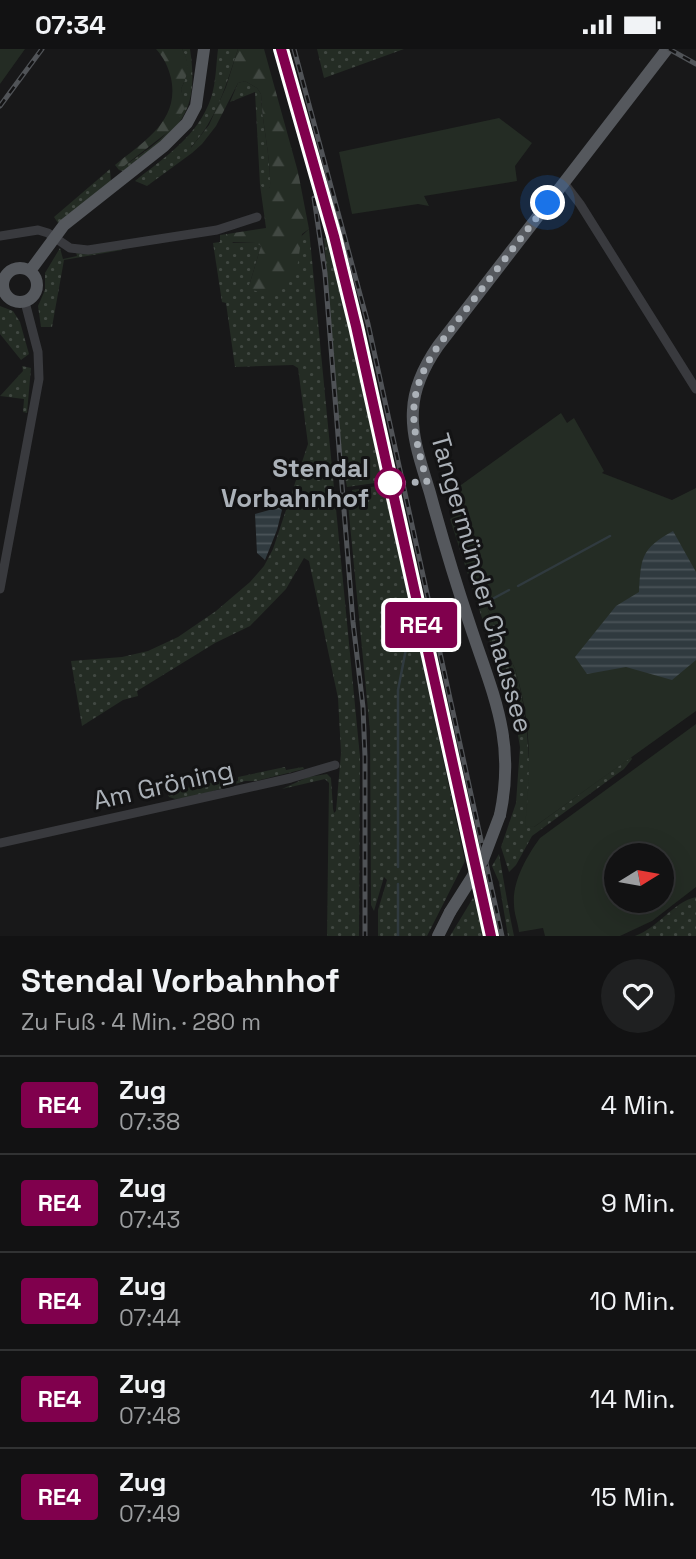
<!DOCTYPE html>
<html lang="de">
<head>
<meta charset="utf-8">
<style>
  :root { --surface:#121213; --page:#1f2021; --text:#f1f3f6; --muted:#9c9ea0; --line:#313233 }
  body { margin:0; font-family:"Space Grotesk",sans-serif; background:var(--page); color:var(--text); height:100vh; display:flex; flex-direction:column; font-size:26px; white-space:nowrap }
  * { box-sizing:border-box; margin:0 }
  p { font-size:23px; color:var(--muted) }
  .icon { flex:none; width:38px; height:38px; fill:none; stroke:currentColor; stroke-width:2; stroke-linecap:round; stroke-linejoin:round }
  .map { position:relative; height:887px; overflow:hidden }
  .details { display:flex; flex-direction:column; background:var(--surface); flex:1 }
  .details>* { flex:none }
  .badge { padding:0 14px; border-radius:5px; font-size:24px; line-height:46px }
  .needle { width:46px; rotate:79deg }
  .buttons { position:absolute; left:604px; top:794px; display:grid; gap:14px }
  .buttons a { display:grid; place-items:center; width:70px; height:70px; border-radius:50%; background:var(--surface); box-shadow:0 7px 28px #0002,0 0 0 2px var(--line); font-size:35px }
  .you { position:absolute; width:35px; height:35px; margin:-18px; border:5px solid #fff; border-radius:50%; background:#1a73e8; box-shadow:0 0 0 10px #1a73e833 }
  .map>.badge { position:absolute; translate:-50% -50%; box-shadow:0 0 0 4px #fff }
  .round { display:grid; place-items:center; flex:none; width:74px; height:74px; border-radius:37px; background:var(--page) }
  .overview { display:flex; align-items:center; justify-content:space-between; height:119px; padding:0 21px }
  h1 { font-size:33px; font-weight:600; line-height:52px }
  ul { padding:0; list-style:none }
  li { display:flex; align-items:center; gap:21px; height:98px; padding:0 21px; border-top:2px solid var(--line) }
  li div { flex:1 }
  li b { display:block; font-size:26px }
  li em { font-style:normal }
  li .badge { min-width:77px; font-weight:700; text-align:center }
  .status { display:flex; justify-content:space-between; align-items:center; height:49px; padding:0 35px; background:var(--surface); direction:ltr }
  .status svg { height:19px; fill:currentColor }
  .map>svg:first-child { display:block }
  .grass { fill:url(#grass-dots) }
  .forest { fill:url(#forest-firs) }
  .garden { fill:#242c24; fill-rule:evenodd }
  .water { fill:url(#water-rules) }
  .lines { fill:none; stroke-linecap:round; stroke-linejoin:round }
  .stream { stroke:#303a3f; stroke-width:2.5 }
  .minor { stroke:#393a3e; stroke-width:9 }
  .major { stroke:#55585d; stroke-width:12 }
  .rail-casing { stroke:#505357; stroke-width:5 }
  .rail { stroke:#131314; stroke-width:2.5; stroke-dasharray:8; stroke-linecap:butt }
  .major-bridge { stroke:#55585d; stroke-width:12 }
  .line-casing { stroke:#fff; stroke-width:16 }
  .line { stroke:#80004d; stroke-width:10 }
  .walk { stroke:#abb1b8; stroke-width:7; stroke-dasharray:0 12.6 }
  .stop-dot { fill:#fff; stroke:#80004d; stroke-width:3.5 }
  .labels { text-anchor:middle; stroke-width:6; stroke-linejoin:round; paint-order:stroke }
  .stop-label { font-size:26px; font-weight:bold; fill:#abb1b8; stroke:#131314; text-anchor:end }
  .street-label { font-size:26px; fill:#abb1b8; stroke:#131314 }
</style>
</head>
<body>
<div class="status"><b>07:34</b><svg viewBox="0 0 49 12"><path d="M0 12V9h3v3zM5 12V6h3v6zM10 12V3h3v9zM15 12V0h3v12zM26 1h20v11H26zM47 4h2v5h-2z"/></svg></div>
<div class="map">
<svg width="696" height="887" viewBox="0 0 696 887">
  <defs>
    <pattern id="grass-dots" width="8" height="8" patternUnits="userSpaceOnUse" patternTransform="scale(1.75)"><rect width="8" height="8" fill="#242c24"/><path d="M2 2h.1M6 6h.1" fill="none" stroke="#414842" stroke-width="1.8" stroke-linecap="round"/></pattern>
    <pattern id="forest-firs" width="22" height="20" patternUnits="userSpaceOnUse" patternTransform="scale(1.75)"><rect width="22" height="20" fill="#242c24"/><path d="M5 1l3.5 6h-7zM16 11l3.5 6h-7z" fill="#414842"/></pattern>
    <pattern id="water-rules" width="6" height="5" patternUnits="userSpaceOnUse" patternTransform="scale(1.75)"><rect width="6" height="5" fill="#303a3f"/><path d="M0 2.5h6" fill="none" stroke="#4b5459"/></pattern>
  </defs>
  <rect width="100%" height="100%" fill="#181819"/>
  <!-- grass -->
  <path class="grass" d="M 182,0 L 190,0 C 201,71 174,82 123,122 L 119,121 C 145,101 191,78 181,40 C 188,26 190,14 182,0 Z
    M 218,0 L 238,0 C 226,36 217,70 191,98 L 192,104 L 147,137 L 135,132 C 165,108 198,87 211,49 C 216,34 216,16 218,0 Z
    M 317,0 L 404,0 L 324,29 Z
    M 245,32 L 257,39 L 261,45 C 262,76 271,107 270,138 L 265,142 L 260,136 L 255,43 L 230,53 L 238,34 Z
    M 110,120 L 111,133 L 58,174 L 54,168 Z
    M 309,180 L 360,708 L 359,887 L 327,887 L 329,734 L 325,730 L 282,740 L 308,728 L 327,725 L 331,729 L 333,760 L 334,764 L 336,762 L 341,704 L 338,649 L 309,512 L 304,509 L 286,540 L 250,577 L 215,594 L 137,642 L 138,647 L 123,651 L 82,677 L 71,612 L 122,608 L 148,602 L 178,588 L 216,562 L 250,533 L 264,517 L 273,500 L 308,395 L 298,319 L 293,316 L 235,318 L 226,254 L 222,253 L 213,194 L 220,193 L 220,186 L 227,185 L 233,194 L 257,194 L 261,197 L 249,237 Z
    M 324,189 L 327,189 L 378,397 L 375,398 L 382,433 L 347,438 L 345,428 L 343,428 Z
    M 60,199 L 63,210 L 77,207 L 76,203 L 122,199 L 122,201 L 64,211 L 52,278 L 41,278 L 38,257 L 45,241 L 45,224 Z
    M 0,257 L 13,262 L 20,273 L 29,305 L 21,311 L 0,285 Z
    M 22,317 L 31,319 L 27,364 L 23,363 L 24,350 L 0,347 L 23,322 Z
    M 384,436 L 465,812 L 427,887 L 378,887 L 378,861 L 387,831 L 384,828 L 374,862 L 371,856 L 370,682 L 348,455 L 354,454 L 352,441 Z
    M 450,470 L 462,505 L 515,620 C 532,677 527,722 534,778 L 631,708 L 632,710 L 624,720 L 532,787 L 516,816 L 509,823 L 501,798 L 516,754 L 520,698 L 516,674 Z
    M 285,718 L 286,721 L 303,718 L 304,720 L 256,732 L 245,732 L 194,748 L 175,750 L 169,748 L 167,743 L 229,730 L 231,734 L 238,732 L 238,728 Z
    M 499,805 C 504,832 508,859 514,887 L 508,887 L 499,833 L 492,817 Z
    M 696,848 L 696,887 L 635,887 C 658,879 673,853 696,848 Z
    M 473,849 L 476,854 L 484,887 L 450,887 Z"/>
  <!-- forest -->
  <path class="forest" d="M 156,0 L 182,0 C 191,15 188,25 181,40 L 184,52 L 188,54 L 173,79 L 119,121 L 115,116 C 144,92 180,72 171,29 C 168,17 164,9 156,0 Z
    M 238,0 L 264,0 L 298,123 L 309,180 L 302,185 L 297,220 L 277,243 L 271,245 L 251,241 L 249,237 L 261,197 L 256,194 L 229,193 L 227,185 L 266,179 L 260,136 L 265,141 L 270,138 C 271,107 262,76 261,45 L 257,39 L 245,32 L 238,34 L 216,77 L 202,95 L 192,104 L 190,100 L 209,76 L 226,38 Z"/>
  <!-- garden -->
  <path class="garden" d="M 0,0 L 25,0 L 0,35 Z
    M 499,69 L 532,94 L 515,117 L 517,132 L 424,147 L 429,157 L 418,155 L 352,165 L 339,103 Z
    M 561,364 L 567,374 L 574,369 L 604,422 L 602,424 L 672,451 L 696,439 L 696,662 L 534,778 L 525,777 C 531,721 532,675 515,620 L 462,505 L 450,470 L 458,466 L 447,446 Z
    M 696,675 L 696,838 L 652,872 L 620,887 L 545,887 L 543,879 L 519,883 C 518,874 514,864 514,856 C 512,832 527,807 540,789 ZM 616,807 L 662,807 L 662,852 L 616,852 Z"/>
  <!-- water -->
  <path class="water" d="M 280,458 L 282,461 L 277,481 L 265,511 L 257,504 L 255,465 Z
    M 673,482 L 696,523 L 696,611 L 672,631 L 626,618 L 587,625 L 575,608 L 616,557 L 639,543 C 641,508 641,500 673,482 Z"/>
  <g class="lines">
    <!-- stream -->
    <path class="stream" d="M 518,537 L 610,487
      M 483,555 L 509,541
      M 439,579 L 449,573
      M 398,818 L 398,641 L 406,600 L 410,592 L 417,585
      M 398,887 L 398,835"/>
    <!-- minor -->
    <path class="minor" d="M 564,134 L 580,155 L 696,340
      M 0,187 L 38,181 L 48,184 L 70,199 L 88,201 L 217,181 L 257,168
      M 0,540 L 39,330 L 38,303 L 25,253
      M 0,794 L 291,729 L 335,716"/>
    <!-- major -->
    <path class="major" d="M3 236a17 17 0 1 1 34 0a17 17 0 1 1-34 0Z
      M 30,222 L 64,176 L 164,97 L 187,74 L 196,57 L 204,0
      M 500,766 C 516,691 493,646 470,576 C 455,532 442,488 430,444 C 422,417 411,388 413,361 C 414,337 425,316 438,297 L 667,0
      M 438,887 L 450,863"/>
    <!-- rail casing -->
    <g class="rail-casing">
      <path id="rail" d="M 281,0 L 334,187 L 356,277 L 491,887
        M 294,0 L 368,275 L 502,887
        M 669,0 L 696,15
        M 0,57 L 42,0
        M 314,149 L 325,224 L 353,573 L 363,658 L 365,708 L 365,887"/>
    </g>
    <!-- rail -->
    <use href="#rail" class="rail"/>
    <!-- major-bridge -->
    <path class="major-bridge" d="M 450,863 L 483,811 L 500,766"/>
  </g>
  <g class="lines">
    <!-- line casing -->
    <g class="line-casing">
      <path id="line" d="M 281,0 L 334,187 L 356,277 L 491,887"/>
    </g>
    <!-- line -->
    <use href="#line" class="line"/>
    <!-- walk -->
    <path class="walk" d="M 390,434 L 427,433 C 412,377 403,349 438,297 L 548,154"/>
  </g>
  <!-- markers -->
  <circle class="stop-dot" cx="390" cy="434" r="14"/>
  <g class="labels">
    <!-- stop labels -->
    <g class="stop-label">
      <text x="369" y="428">Stendal<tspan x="369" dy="30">Vorbahnhof</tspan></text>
    </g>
    <!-- street labels -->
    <g class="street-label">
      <text transform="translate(482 534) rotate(74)" y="9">Tangermünder Chaussee</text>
      <text transform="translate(163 736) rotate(-13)" y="9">Am Gröning</text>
    </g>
  </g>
</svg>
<div class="buttons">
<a><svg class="needle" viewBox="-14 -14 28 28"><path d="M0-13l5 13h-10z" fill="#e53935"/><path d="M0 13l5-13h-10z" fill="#9c9ea0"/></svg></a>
</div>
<div class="you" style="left:548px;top:154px"></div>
<b class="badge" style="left:421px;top:576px;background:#80004d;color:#fff">RE4</b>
</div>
<section class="details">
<div class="overview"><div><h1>Stendal Vorbahnhof</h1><p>Zu Fuß · 4 Min. · 280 m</p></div><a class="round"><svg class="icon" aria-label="heart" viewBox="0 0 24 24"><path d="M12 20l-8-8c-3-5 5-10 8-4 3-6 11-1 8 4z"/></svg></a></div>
<ul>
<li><span class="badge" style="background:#80004d;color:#fff">RE4</span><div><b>Zug</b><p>07:38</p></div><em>4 Min.</em></li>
<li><span class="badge" style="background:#80004d;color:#fff">RE4</span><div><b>Zug</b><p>07:43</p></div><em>9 Min.</em></li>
<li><span class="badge" style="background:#80004d;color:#fff">RE4</span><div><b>Zug</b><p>07:44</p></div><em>10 Min.</em></li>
<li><span class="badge" style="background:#80004d;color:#fff">RE4</span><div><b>Zug</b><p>07:48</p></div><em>14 Min.</em></li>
<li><span class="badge" style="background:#80004d;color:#fff">RE4</span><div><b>Zug</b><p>07:49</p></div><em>15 Min.</em></li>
</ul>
</section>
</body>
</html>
